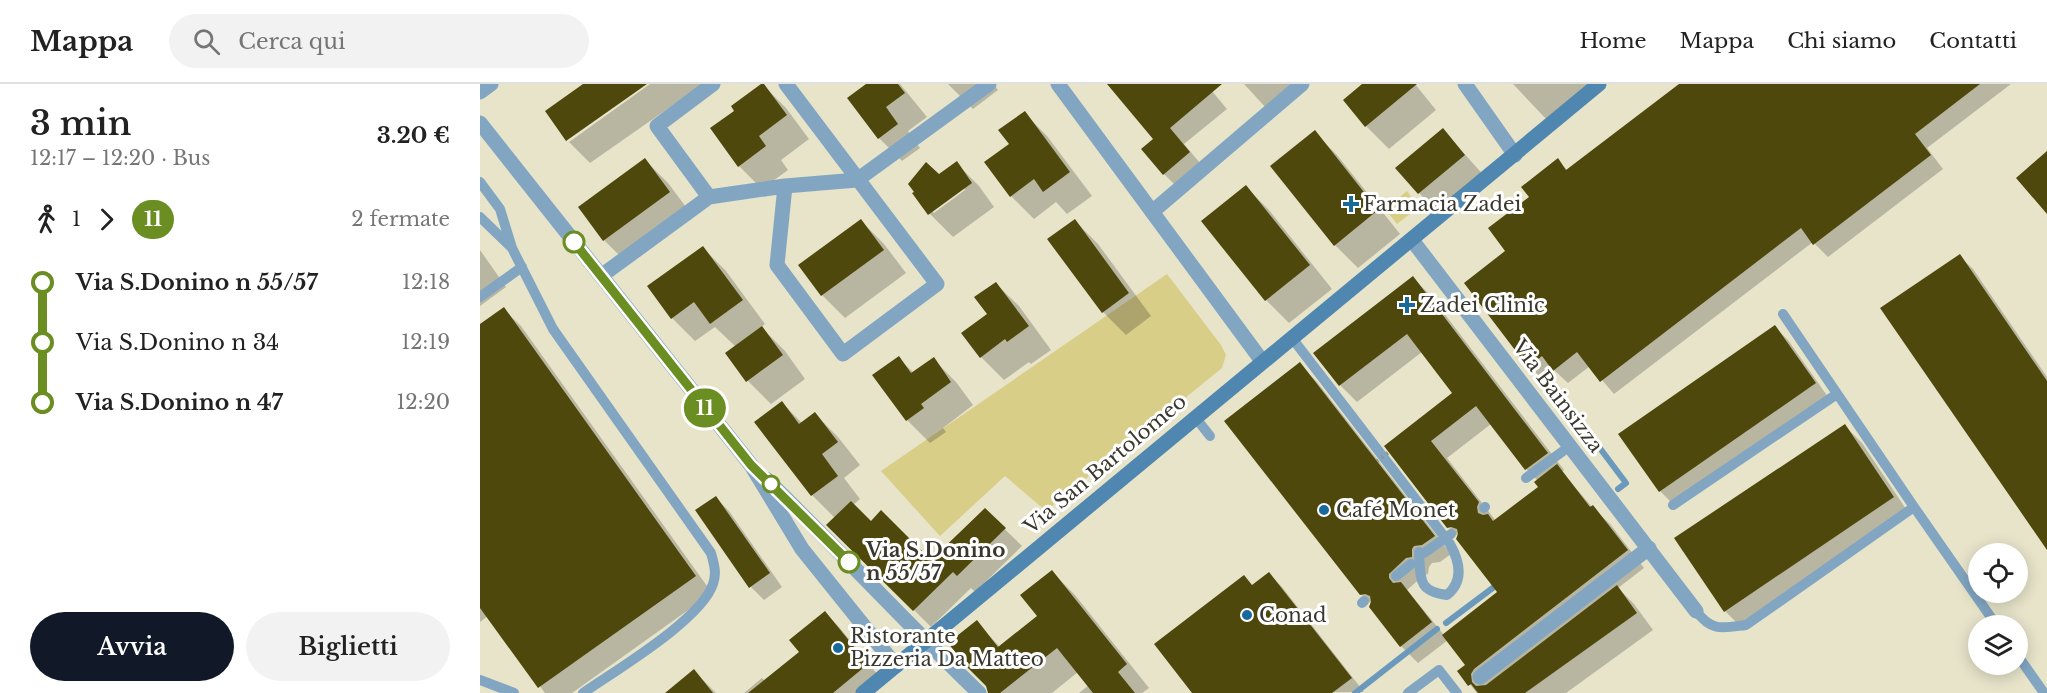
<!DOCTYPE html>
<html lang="it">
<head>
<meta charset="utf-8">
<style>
  :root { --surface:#fff; --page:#f2f2f2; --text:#222; --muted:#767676; --line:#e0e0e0; --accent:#111827 }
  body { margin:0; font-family:"Libre Baskerville",serif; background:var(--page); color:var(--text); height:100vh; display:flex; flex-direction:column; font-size:22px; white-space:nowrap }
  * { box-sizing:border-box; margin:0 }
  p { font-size:20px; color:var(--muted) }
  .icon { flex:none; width:33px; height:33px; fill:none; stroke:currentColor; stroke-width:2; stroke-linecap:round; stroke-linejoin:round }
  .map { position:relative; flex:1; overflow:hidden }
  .side { display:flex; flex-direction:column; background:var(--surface); width:480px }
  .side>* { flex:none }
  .badge { padding:0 12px; border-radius:20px; font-size:21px; line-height:39px }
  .controls { position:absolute; left:1488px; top:459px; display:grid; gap:12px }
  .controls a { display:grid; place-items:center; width:60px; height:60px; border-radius:50%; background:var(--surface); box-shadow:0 3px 15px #0003; font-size:30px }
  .map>.badge { position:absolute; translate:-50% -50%; box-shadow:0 0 0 3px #fff }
  .legs { display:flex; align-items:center; gap:9px; height:66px; padding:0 30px; font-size:20px }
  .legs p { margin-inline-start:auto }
  .headline { display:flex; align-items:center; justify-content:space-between; height:102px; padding:0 30px }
  h1 { font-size:33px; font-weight:600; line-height:45px }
  .button { display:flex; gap:12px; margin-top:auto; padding:12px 30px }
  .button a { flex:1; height:69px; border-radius:36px; background:var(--accent); color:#fff; font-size:24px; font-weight:600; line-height:69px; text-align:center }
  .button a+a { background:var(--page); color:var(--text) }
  ul { padding:0 30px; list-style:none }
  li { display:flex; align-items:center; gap:21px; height:60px; font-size:22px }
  li i { display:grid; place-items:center; width:9px; height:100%; margin:0 8px; background:currentColor }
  li i::after { content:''; width:15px; height:15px; margin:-8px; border:4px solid; border-radius:50%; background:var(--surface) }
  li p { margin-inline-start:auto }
  li:first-child i { background:linear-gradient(#0000 50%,currentColor 0) }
  li:last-child i { background:linear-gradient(currentColor 50%,#0000 0) }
  header { display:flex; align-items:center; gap:36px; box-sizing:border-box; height:84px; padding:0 30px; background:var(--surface); border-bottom:2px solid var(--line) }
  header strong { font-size:28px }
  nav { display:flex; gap:33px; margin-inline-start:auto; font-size:21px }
  .search { width:420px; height:54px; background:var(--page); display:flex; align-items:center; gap:15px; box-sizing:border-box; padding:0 21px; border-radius:33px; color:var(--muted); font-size:22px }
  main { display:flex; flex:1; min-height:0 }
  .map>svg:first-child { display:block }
  .green { fill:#d8ce87 }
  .shadow { fill:#0003; fill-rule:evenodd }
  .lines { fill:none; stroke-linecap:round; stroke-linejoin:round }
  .stream { stroke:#6a99bb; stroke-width:6 }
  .building { fill:#4f480c }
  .lane { stroke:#82a6c2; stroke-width:10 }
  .street { stroke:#82a6c2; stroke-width:15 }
  .secondary { stroke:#5087b0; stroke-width:15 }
  .path-bridge { stroke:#92907e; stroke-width:4; stroke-dasharray:1.5 4.5; stroke-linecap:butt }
  .line-1-casing { stroke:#fff; stroke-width:14 }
  .line-1 { stroke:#6b8e23; stroke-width:9 }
  .poi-dot { fill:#19699b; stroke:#fff; stroke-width:2 }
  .stop-1-dot { fill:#fff; stroke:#6b8e23; stroke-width:3 }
  .labels { text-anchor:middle; stroke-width:6; stroke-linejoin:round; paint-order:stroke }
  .poi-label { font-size:20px; fill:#3a382e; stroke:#fff; text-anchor:start }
  .street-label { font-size:20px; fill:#3a382e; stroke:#fff }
  .stop-label { font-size:20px; font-weight:bold; fill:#3a382e; stroke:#fff; text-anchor:start }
</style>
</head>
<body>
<header>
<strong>Mappa</strong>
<div class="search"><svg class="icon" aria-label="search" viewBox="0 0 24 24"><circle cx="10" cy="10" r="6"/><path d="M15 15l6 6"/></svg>Cerca qui</div>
<nav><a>Home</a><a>Mappa</a><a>Chi siamo</a><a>Contatti</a></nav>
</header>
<main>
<section class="side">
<div class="headline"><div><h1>3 min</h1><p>12:17 – 12:20 · Bus</p></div><b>3.20 €</b></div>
<div class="legs"><svg class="icon" aria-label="walk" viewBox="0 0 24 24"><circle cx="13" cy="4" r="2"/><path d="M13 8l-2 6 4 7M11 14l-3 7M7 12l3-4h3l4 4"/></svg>1<svg class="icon" aria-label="forward" viewBox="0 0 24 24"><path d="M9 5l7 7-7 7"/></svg><b class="badge" style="background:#6b8e23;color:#fff">11</b><p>2 fermate</p></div>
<ul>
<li><i style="color:#6b8e23"></i><b>Via S.Donino n 55/57</b><p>12:18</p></li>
<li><i style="color:#6b8e23"></i><span>Via S.Donino n 34</span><p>12:19</p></li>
<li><i style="color:#6b8e23"></i><b>Via S.Donino n 47</b><p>12:20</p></li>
</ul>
<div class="button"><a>Avvia</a><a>Biglietti</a></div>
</section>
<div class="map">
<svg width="1567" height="609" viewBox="0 0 1567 609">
  <rect width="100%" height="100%" fill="#e7e4ca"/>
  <!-- green -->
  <path class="green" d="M 927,107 L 939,123 L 917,140 L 905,125 Z
    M 687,190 L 741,261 L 746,271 L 742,284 L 566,427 L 525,392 L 460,452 L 401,387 Z"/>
  <!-- shadow -->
  <path class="shadow" d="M 170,0 L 223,0 L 110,79 L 89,58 Z
    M 388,0 L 420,0 L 447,33 L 428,47 L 440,64 L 422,77 L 399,54 L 369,14 Z
    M 468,0 L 514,0 L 518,6 L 493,25 Z
    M 629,0 L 726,0 L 747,25 L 704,60 L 725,85 L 700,106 L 684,90 L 675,55 Z
    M 764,0 L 820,0 L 788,26 Z
    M 885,0 L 935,0 L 956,26 L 909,65 L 886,42 Z
    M 1033,0 L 1111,0 L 1067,36 Z
    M 1201,0 L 1531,0 L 1447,64 L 1463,85 L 1348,173 L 1333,158 L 1134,310 L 1110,282 L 1088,299 L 1074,286 L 1062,295 L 1049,282 L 1028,167 L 1051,113 L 1077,76 L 1088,87 Z
    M 283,1 L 306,24 L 329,55 L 301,76 L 308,86 L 282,105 L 259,82 L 256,27 Z
    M 544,29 L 567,52 L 612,112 L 587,130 L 576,118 L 554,135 L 531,112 L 531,61 Z
    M 963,46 L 1007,95 L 962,132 L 939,109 Z
    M 834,48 L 857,71 L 920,150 L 878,184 L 855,161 Z
    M 165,76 L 188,99 L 212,131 L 147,179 L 124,156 Z
    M 476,79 L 499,102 L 514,123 L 473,153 L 450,130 L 435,110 ZM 484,104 L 485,106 L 454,129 L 452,127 Z
    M 766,103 L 789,126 L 852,205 L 809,239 L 786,216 Z
    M 381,137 L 404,160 L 426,189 L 365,234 L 342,211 Z
    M 595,137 L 618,160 L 671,232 L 646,251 L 623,228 Z
    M 223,164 L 246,187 L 285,240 L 281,243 L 305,267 L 325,295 L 291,320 L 268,297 L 247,269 L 256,263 L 235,243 L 215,257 L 192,234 Z
    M 0,166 L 26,203 L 0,222 Z
    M 1479,172 L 1493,185 L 1567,293 L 1567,464 Z
    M 933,194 L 950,211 L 1084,386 L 1082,388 L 1112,423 L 1130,440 L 1164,484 L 1138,504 L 1154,520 L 1173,546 L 1086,609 L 997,609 L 979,587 L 987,581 L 968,556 L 938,579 L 921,562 L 892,521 L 881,510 L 820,281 L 837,298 L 971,470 L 960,478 L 952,479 L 949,483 L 948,490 L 944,491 L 927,506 L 964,551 L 1019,509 L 979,453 L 968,443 L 906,362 L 974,309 L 942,268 L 877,318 L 860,301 L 835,269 ZM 1011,340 L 1046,385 L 1058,397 L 1060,403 L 1016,437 L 967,374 Z
    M 516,200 L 539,222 L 571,266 L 551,280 L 549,278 L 524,296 L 501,273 Z
    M 23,225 L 41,242 L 232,509 L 92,609 L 65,609 L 8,532 L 0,538 L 0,242 Z
    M 1295,243 L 1308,256 L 1348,313 L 1193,420 L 1180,407 Z
    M 418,274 L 434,289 L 453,275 L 476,298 L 493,321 L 463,344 L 466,348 L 450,359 L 427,336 Z
    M 302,319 L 322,339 L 335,330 L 358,353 L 380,381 L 364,394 L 380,415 L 373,421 L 391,439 L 451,478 L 505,426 L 542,462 L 495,508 L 491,504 L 451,543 L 349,441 L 355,434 L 332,411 Z
    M 1365,342 L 1382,359 L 1430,431 L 1262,544 L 1245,527 Z
    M 236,414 L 249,427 L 302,503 L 284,516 L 271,503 Z
    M 572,488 L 595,511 L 669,604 L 662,609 L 599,609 L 609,601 L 598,588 L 572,609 L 511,609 L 496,538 L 520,563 L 559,532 Z
    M 789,490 L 802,503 L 884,608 L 714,609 Z
    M 345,529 L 359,543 L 402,596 L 385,609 L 264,609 L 282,594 L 285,597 L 321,568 Z
    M 214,587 L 236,609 L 187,609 Z"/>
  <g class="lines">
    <!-- stream -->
    <path class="stream" d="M 1116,359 L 1146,399 L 1138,405
      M 966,539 L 1018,500
      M 875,609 L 957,545"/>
  </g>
  <!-- building -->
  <path class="building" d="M 103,0 L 167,0 L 86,57 L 65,27 Z
    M 281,0 L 284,0 L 307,31 L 279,52 L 286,62 L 258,83 L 230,44 L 254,27 L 251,22 Z
    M 386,0 L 418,0 L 425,9 L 406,23 L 418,40 L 398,55 L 367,14 Z
    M 627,0 L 742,0 L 690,44 L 710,68 L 683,91 L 661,65 L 673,55 Z
    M 882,0 L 937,0 L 885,43 L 863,16 Z
    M 1199,0 L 1500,0 L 1435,50 L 1451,71 L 1333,161 L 1321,144 L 1120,298 L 1097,268 L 1073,287 L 1062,272 L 1048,283 L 984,199 L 1025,167 L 1008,144 L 1049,113 L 1041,103 L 1078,74 L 1086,86 Z
    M 545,27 L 590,88 L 563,108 L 554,95 L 530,113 L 504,78 L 529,60 L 518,46 Z
    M 963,44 L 985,71 L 938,110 L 915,84 Z
    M 835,46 L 898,126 L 854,162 L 790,82 Z
    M 1567,67 L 1567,130 L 1536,94 Z
    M 165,74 L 190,108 L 123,157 L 98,123 Z
    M 477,77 L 492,99 L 448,131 L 432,109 L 434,108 L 428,100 L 446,78 L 459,90 Z
    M 766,101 L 830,181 L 785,217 L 721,137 Z
    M 381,135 L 404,166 L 341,212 L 318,181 Z
    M 595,135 L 649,209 L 622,229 L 567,155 Z
    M 223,162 L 263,216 L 230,240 L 214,218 L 191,235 L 167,202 Z
    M 1480,170 L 1567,297 L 1567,466 L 1400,224 Z
    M 933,192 L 1068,369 L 1045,386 L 996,322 L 951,357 L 999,418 L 997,423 L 998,429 L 1003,431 L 1008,430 L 1013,437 L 1058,403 L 1054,398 L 1077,380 L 1110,423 L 1113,421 L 1148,466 L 994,585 L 991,590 L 992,598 L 996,602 L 1006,601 L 1137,501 L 1157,529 L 1045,609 L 998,609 L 991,600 L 988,602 L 977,587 L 985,581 L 962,551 L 1017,508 L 976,455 L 978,450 L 977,445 L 971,443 L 967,444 L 904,362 L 972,309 L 927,250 L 859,302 L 833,269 Z
    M 516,198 L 549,242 L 527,258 L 525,255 L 500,274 L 481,249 L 507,230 L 494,213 Z
    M 24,223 L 216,492 L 58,604 L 0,524 L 0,240 Z
    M 1295,241 L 1336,299 L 1179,408 L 1138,350 Z
    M 282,242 L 303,271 L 266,298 L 245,269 Z
    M 419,272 L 431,289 L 454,273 L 471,298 L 441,320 L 444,324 L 426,337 L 392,291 Z
    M 820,278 L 955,452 L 942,461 L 934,462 L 932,465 L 932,473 L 926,474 L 909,490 L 909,494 L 913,499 L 921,498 L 952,538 L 920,563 L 889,523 L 891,518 L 890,512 L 885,510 L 880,511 L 744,337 Z
    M 302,317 L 319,340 L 335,328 L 358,358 L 342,370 L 358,392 L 331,412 L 274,338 Z
    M 1365,340 L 1414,413 L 1244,528 L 1194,454 Z
    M 236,412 L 290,489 L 269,504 L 215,426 Z
    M 371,417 L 391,437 L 401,426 L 451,476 L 505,424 L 526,444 L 477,492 L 473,488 L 433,527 L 346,441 Z
    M 572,486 L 647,580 L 638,588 L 655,609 L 613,609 L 577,564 L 520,609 L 508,609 L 506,602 L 487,583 L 468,559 L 497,536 L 518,563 L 557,532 L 540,511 Z
    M 789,488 L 872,594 L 852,609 L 712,609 L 674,560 L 764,491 L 772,501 Z
    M 345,527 L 388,580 L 353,609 L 268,609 L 319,568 L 309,556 Z
    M 214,585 L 233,609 L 185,609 Z"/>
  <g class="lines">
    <!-- lane -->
    <path class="lane" d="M 0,98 L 20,125 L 32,164 L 73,245 L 231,469 C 234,480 237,489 233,500 C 221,536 136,586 103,609
      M 0,133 L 32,164
      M 0,213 L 42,183
      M 1303,230 L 1434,423
      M 812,254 L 970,460 C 980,478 984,497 967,511 C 937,507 941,495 939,468
      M 715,333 L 730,352
      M 1046,394 L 1090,362
      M 1193,421 L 1357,310
      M 1004,424 L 1005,423
      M 944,469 L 971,450
      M 916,492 L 931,480
      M 882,519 L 884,517
      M 1216,527 C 1232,548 1242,544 1266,541 L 1434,423 L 1517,542
      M 1538,572 L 1564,609
      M 0,596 L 34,609
      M 928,609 L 959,586 L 977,609"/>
    <!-- street -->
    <path class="street" d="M 578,0 L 782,277
      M 985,0 L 1035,71
      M 0,8 L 11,0
      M 0,39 L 271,381 L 322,465 L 416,582
      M 305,102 L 297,181 L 363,270 L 457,200 L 306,0
      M 229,113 L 177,42 L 233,0
      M 672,128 L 822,0
      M 932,156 L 1216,527
      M 121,192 L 229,113 L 305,102 L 377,96 L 509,0
      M 286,395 C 358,465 426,539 499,609
      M 1000,593 L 1169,464"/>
    <!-- secondary -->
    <path class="secondary" d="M 383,609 L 1119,0"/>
    <!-- path-bridge -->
    <path class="path-bridge" d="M 897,377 L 909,368"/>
  </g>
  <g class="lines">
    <!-- line-1 casing -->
    <g class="line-1-casing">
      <path id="line-1" d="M 94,158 L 271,381 L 369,478"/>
    </g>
    <!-- line-1 -->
    <use href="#line-1" class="line-1"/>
  </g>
  <!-- markers -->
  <g class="poi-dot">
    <path d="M868 111h6v6h6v6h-6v6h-6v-6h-6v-6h6z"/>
    <path d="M924 212h6v6h6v6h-6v6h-6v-6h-6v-6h6z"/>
    <circle cx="844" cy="426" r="6"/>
    <circle cx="767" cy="531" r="6"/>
    <circle cx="358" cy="564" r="6"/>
  </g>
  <g class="stop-1-dot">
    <circle cx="94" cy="158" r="10"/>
    <circle cx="291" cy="400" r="8"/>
    <circle cx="369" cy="478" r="10"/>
  </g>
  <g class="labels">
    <!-- poi labels -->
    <g class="poi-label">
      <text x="883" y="127">Farmacia Zadei</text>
      <text x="940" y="228">Zadei Clinic</text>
      <text x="856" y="433">Café Monet</text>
      <text x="779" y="538">Conad</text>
      <text x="370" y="559">Ristorante<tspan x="370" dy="23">Pizzeria Da Matteo</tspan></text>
    </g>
    <!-- street labels -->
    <g class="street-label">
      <text transform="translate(1078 312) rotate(53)" y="7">Via Bainsizza</text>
      <text transform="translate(625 380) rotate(-40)" y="7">Via San Bartolomeo</text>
    </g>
    <!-- stop labels -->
    <g class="stop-label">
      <text x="386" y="473">Via S.Donino<tspan x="386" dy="23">n 55/57</tspan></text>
    </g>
  </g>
</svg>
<div class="controls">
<a><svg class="icon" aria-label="locate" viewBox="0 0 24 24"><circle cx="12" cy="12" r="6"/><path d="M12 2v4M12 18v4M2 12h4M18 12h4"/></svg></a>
<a><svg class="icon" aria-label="layers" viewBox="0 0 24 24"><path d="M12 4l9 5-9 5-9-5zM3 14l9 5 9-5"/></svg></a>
</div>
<b class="badge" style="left:225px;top:324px;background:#6b8e23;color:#fff">11</b>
</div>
</main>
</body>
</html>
